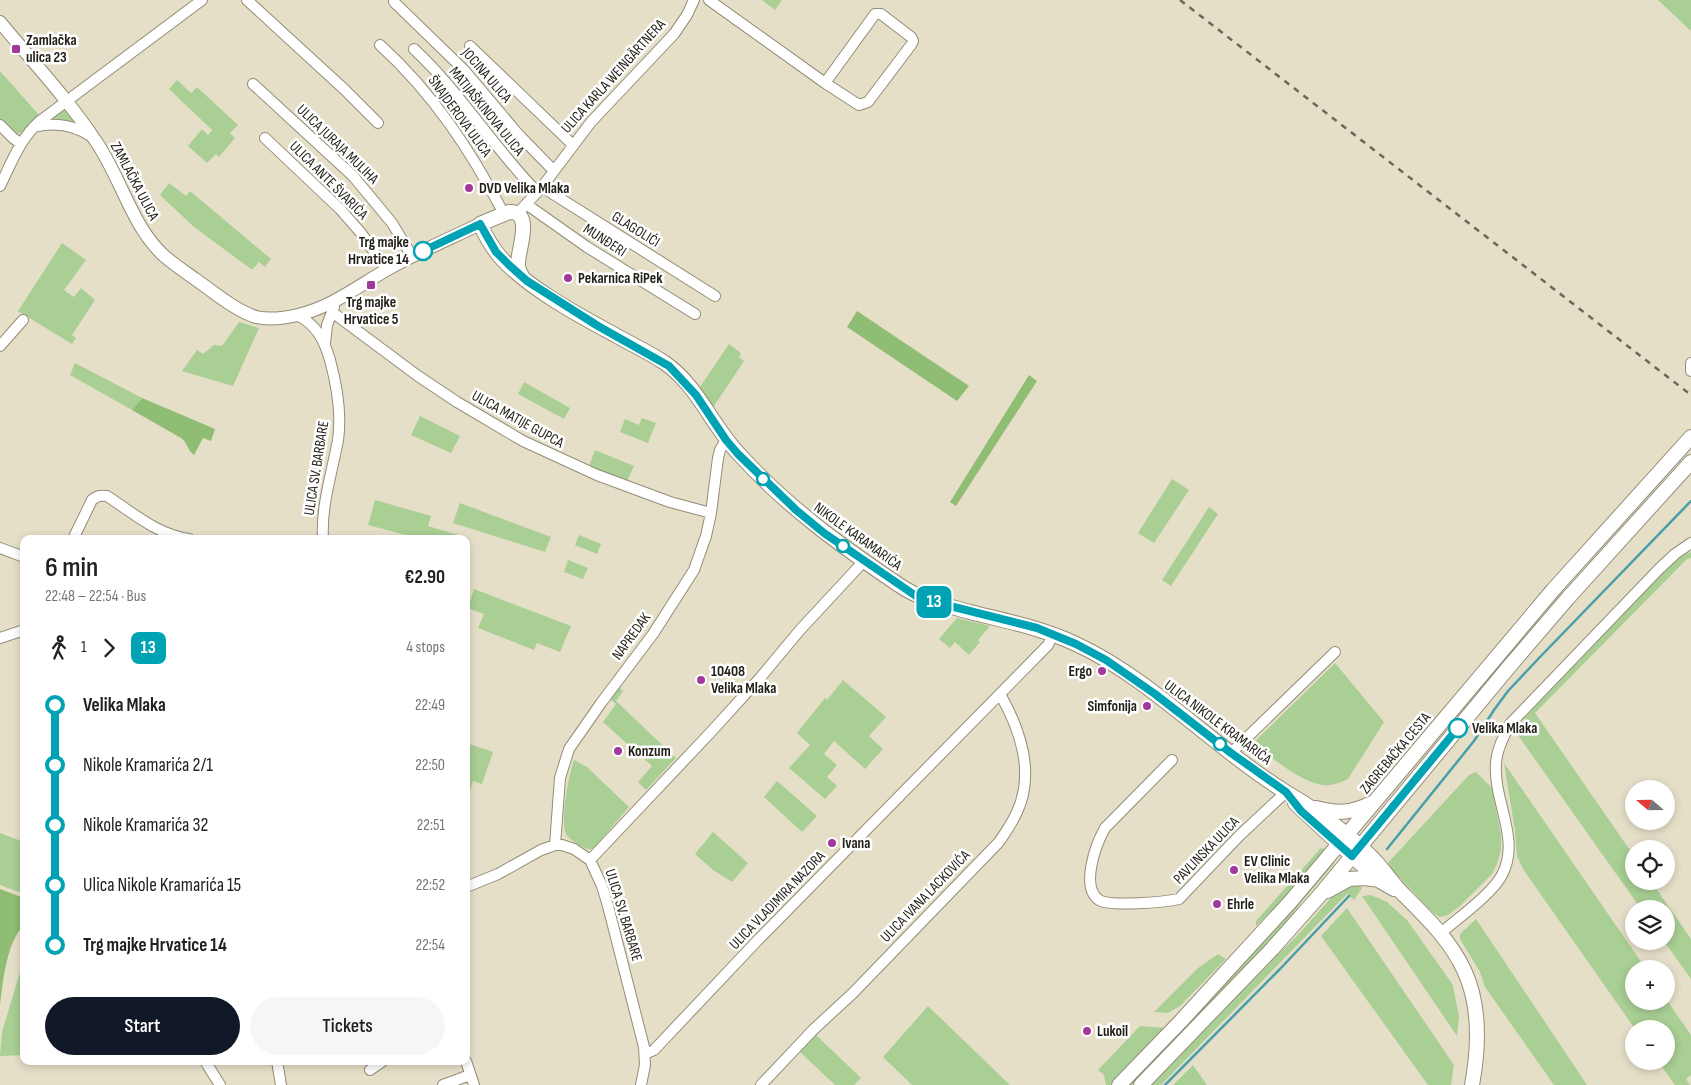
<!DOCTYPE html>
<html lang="en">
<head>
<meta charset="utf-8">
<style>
  :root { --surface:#fff; --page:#f6f6f6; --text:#222; --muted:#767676; --accent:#111827 }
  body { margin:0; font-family:"Sofia Sans Condensed",sans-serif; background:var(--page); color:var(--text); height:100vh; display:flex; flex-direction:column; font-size:19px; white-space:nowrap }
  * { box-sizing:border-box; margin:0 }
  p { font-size:16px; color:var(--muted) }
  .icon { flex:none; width:28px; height:28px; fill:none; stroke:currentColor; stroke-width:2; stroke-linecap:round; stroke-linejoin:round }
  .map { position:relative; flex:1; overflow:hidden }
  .side { position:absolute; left:20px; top:535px; width:450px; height:530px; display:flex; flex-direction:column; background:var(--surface); border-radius:10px; box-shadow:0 2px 8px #0003 }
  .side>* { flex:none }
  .badge { padding:0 10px; border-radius:8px; font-size:18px; line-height:32px }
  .needle { width:32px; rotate:290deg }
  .fabs { position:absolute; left:1625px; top:780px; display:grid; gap:10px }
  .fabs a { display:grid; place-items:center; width:50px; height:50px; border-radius:50%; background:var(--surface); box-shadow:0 2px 8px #0003; font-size:25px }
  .map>.badge { position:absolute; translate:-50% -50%; box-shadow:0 0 0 2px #fff }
  .legs { display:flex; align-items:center; gap:8px; height:55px; padding:0 25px; font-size:16px }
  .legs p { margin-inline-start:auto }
  .overview { display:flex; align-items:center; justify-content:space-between; height:85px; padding:0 25px }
  h1 { font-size:28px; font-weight:600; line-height:38px }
  .primary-button { display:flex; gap:10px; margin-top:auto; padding:10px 25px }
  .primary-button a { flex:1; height:58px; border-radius:30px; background:var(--accent); color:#fff; font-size:20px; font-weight:600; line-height:58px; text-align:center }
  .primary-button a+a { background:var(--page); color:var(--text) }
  ul { padding:0 25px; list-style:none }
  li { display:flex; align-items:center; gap:18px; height:60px; font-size:19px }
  li i { display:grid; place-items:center; width:8px; height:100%; margin:0 6px; background:currentColor }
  li i::after { content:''; width:12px; height:12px; margin:-6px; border:4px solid; border-radius:50%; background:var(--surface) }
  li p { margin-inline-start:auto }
  li:first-child i { background:linear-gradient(#0000 50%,currentColor 0) }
  li:last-child i { background:linear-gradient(currentColor 50%,#0000 0) }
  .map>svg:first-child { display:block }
  .green { fill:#a9cf94 }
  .forest { fill:#8ebd73 }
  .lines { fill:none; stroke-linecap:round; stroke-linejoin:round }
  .stream { stroke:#489fa9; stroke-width:2.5 }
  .minor-casing { stroke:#938c77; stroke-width:12 }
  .tertiary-casing { stroke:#938c77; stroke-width:14 }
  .secondary-casing { stroke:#938c77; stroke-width:16 }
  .minor { stroke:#fff; stroke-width:10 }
  .tertiary { stroke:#fff; stroke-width:12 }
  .secondary { stroke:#fff; stroke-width:14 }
  .rail { stroke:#6b6759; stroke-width:2.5; stroke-dasharray:6 6; stroke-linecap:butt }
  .line-1-casing { stroke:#fff; stroke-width:11 }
  .line-1 { stroke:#00a3b4; stroke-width:8 }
  .poi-dot { fill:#a1389a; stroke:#fff; stroke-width:2 }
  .stop-1-dot { fill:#fff; stroke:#00a3b4; stroke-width:2.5 }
  .labels { text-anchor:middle; stroke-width:5; stroke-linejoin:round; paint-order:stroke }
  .poi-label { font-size:15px; font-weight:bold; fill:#221f17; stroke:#fff; text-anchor:start }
  .street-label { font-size:15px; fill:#221f17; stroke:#fff }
  .stop-label { font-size:15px; font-weight:bold; fill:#221f17; stroke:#fff; text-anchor:end }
</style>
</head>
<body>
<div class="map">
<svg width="1691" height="1085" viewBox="0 0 1691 1085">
  <rect width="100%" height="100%" fill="#e6dfc8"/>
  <!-- green -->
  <path class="green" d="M 762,0 L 782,0 L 775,10 Z
    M 1658,0 L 1691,0 L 1691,31 Z
    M 0,71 L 39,115 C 31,122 26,134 15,134 L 0,121 Z
    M 177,80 L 191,93 L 197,87 L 238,125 L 230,133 L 235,138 L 219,157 L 216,154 L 207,163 L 188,146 L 202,129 L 208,135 L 212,130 L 169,89 Z
    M 64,107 L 76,123 L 46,121 Z
    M 169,183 L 186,196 L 190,191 L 271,259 L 265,267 L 259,262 L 253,269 L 251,269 L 194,227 L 160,195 Z
    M 62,243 L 86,260 L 64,290 L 74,297 L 81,288 L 95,300 L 72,335 L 76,338 L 72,344 L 18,311 Z
    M 239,322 L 259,328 L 233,386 L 182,371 L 197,350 L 203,354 L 214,345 L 222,346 Z
    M 729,344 L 741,353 L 739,357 L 744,361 L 712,409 L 698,390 Z
    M 75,363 L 142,398 L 132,410 L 70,375 Z
    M 524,382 L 570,408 L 564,419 L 518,394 Z
    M 420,416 L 460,436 L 451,453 L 411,435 Z
    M 642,418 L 656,423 L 648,443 L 620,432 L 625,419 L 639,425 Z
    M 595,450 L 634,466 L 626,484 L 588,469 Z
    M 1172,479 L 1189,490 L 1154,543 L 1138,533 Z
    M 375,500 L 431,516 L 428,526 L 468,538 L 466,543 L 466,539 L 421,539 L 368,525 Z
    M 460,503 L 551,537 L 545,552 L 453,523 Z
    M 1209,507 L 1218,514 L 1171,586 L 1162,580 Z
    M 579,535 L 601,544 L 597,554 L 575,545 Z
    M 1691,552 L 1691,558 L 1687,559 L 1535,713 L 1634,856 L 1634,881 L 1651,881 L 1691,939 L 1691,979 L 1664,941 L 1666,941 L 1666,909 L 1641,909 L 1515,731 L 1532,708 L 1668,568 L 1683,555 Z
    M 568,560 L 588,568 L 583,579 L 564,572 Z
    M 474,589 L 571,626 L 560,652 L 537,643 L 534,650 L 478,628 L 484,614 L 468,608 Z
    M 957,618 L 990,626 L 978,640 L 980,642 L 969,655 L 955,642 L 950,648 L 939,639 Z
    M 1335,663 L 1384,722 L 1348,779 C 1342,782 1337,784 1330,785 C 1306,788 1272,757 1253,743 Z
    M 843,680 L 886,717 L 869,736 L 883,749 L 865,769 L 834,741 L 824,754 L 837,765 L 827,777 L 837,786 L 825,799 L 789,768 L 810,745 L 797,733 L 825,698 L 827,700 Z
    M 618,686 L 623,691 L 616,701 L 676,758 L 646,790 L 638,782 L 652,766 L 603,722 L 616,704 L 609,698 Z
    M 466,743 L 493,752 L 482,784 L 473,781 L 468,797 L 466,797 Z
    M 574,760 L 587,767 L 629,807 L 595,847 C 590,851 587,849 581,846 C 576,843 569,839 566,834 C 560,822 569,773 574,760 Z
    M 1504,763 L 1646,969 L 1634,969 L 1634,1001 L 1666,1001 L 1666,999 L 1691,1035 L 1691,1075 L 1686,1079 L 1690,1085 L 1675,1085 L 1658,1061 L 1666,1061 L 1666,1029 L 1635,1029 L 1523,869 L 1517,856 L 1515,831 Z
    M 1476,772 L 1492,788 L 1501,836 L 1501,850 L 1497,864 L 1492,874 L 1460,906 L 1448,915 L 1440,917 L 1433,913 L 1387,864 L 1469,775 Z
    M 777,781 L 817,816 L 802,832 L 764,797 Z
    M 713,832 L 748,863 L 732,882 L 713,870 L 695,854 Z
    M 0,833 L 24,842 L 24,894 L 0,885 Z
    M 1322,848 L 1324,848 L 1322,854 L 1286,897 L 1256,926 L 1256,921 L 1320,849 Z
    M 1332,862 L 1334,864 L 1303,900 L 1273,939 L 1134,1085 L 1126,1085 Z
    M 1355,882 L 1362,888 L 1354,900 L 1347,894 L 1161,1085 L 1147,1085 L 1248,983 L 1297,936 L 1337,891 Z
    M 1371,895 L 1387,902 L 1407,920 L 1453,985 L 1459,1017 L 1457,1036 L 1362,896 Z
    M 1347,908 L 1454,1065 L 1451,1085 L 1428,1085 L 1321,936 Z
    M 1476,919 L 1587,1085 L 1554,1085 L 1485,987 L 1480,972 L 1460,939 L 1460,934 Z
    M 1218,954 L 1226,959 L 1180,1006 L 1168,1013 L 1154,1012 L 1198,968 Z
    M 24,967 L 24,1055 L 0,1056 L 2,1032 L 20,972 Z
    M 928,1006 L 1010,1085 L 912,1085 L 883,1057 Z
    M 1140,1026 L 1166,1028 L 1110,1085 L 1106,1085 L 1104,1075 L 1098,1070 Z
    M 816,1035 L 861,1078 L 854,1085 L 835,1085 L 800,1052 Z
    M 1193,1065 L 1207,1085 L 1173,1085 Z"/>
  <!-- forest -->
  <path class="forest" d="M 857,311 L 969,386 L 957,401 L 847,327 Z
    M 1029,375 L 1037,381 L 956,506 L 950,502 Z
    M 142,398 L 215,429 L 211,441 L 203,438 L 194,455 C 187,450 188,443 181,438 L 132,410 Z
    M 0,889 L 24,898 L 24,926 C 7,939 2,986 0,1006 Z"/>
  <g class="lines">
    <!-- stream -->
    <path class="stream" d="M 1387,849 L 1474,741 L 1494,710 L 1508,691 L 1540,657 L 1691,501
      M 1165,1085 L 1280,969 L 1349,896"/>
    <!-- minor casing -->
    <g class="minor-casing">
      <path id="minor" d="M 247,0 L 345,90 L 378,123
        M 709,0 L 825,83 L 859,105 L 868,102 L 911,45 L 913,41 L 911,37 L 881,14 L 875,14 L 825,83
        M 394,2 L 464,70 L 518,134 L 554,171
        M 380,45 C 433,93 471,151 504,214
        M 470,46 L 573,145
        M 414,49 C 460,92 493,147 537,192
        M 253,84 L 353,176 L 392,223 L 412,256
        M 0,125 L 13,138 L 20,143
        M 34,127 C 54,122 75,125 92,137
        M 265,138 L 340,209 L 361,233 L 387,270
        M 0,186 C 12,162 19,140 40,121 L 202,0
        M 542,187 L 715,296
        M 526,204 L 587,247 L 695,314
        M 517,214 L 542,187 L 591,122 L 674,34 L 687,15 L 694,0
        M 332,312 L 418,376 L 457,402 L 523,441 L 597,475 L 670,502 L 711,513
        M 297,315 C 317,325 324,340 330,360 C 337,386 342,413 338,440 C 332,473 321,505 323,539
        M 325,343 L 327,325 L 334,307
        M 0,346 L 23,320
        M 1691,363 L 1691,371
        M 73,539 L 92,500 C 97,496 100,495 107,496 C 133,513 158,535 189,539
        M 0,548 L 24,557
        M 0,638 L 24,630
        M 1231,753 L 1335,652
        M 1172,760 L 1105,828 C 1096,844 1080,887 1099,900 C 1110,907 1165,902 1179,899 L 1239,836 L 1286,792
        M 555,845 L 560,778 L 569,749 L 601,703 L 653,634 L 694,570 L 706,536 L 711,513 L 718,458 L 720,450 L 726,440
        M 590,860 L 710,733 L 760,678 L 800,630 L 864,561
        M 466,887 L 498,874 L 541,850 L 555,845 L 562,845 L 574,849 L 590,860 L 602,886 L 608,906 L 644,1047 L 645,1065 L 641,1085
        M 1441,933 C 1457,919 1493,893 1502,875 C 1521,839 1493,801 1496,763 C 1497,749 1504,736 1510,724 L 1659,569 L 1675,554 L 1691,543
        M 645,1054 L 654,1050 L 756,942 L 1048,645 L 1053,634
        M 205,1061 L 220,1085
        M 277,1061 L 281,1085
        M 466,1061 L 474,1085
        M 370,1070 L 383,1061
        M 443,1085 L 470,1075
        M 761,1085 L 813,1030 L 853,993 L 999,842 C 1006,832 1012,823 1017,812 C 1035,773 1020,729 1000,694"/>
    </g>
    <!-- tertiary casing -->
    <g class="tertiary-casing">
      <path id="tertiary" d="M 0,22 C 32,61 67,98 95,140 C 114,167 124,199 141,227 C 147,237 154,246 162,254 C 172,263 184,271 195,279 C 214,292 234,310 256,317 C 269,320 285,318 298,315 C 332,307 358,286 388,269 C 418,252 449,239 480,224"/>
    </g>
    <!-- secondary casing -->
    <g class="secondary-casing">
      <path id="secondary" d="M 522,276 C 520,273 518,269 518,265 C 517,251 535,211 509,212 L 480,224 C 486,237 493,249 502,259 C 531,290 580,316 617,336 C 633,345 650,353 665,363 C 698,386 712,426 739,454 C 786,506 841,546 899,585 C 921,600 945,605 970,612 C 1006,621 1042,628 1076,644 C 1132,670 1179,713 1228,751 C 1246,765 1265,779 1284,791 C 1302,802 1320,812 1336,826 C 1350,837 1365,849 1377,863 C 1386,873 1394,885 1404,895 C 1427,918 1450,940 1464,970 C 1481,1006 1479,1047 1472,1085
        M 1295,803 L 1352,856 L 1380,881 L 1394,889
        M 1316,808 C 1339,814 1351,813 1372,803
        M 1327,891 L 1349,879 L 1364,878 L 1380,880
        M 1119,1085 L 1181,1021 L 1291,901 L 1553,590 L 1691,437
        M 1141,1085 L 1273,948 L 1320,895 L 1508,668 L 1568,598 L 1691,462"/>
    </g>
    <!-- minor -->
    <use href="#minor" class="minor"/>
    <!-- tertiary -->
    <use href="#tertiary" class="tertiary"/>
    <!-- secondary -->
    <use href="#secondary" class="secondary"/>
    <!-- rail -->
    <path class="rail" d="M 1180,0 L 1691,395"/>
  </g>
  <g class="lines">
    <!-- line-1 casing -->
    <g class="line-1-casing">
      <path id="line-1" d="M 423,251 L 480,224 L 496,252 L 509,265 L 527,281 L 598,326 L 669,366 L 696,395 L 726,440 L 738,454 L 796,510 L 824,533 L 916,596 L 938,603 L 1037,628 L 1076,644 L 1106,660 L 1155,694 L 1231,753 L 1286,792 L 1301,811 L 1352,856 L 1458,728"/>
    </g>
    <!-- line-1 -->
    <use href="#line-1" class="line-1"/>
  </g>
  <!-- markers -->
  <g class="poi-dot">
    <rect x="11" y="44" width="10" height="10" rx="2.5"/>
    <circle cx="469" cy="188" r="5"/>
    <circle cx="568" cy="278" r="5"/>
    <rect x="366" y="280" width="10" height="10" rx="2.5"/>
    <circle cx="1102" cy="671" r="5"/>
    <circle cx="701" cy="680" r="5"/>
    <circle cx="1147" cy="706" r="5"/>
    <circle cx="618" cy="751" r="5"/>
    <circle cx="832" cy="843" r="5"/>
    <circle cx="1234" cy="870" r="5"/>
    <circle cx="1217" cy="904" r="5"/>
    <circle cx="1087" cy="1031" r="5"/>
  </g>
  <g class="stop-1-dot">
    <circle cx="423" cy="251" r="9"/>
    <circle cx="763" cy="479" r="6"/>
    <circle cx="843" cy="546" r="6"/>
    <circle cx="1458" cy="728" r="9"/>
    <circle cx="1220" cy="744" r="6"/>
  </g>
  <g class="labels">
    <!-- poi labels -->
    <g class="poi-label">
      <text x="26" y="45">Zamlačka<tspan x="26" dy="17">ulica 23</tspan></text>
      <text x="479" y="193">DVD Velika Mlaka</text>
      <text x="578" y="283">Pekarnica RiPek</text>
      <text x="371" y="307" text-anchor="middle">Trg majke<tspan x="371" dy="17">Hrvatice 5</tspan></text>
      <text x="711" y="676">10408<tspan x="711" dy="17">Velika Mlaka</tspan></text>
      <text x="1092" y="676" text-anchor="end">Ergo</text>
      <text x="1137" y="711" text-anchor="end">Simfonija</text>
      <text x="628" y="756">Konzum</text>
      <text x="842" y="848">Ivana</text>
      <text x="1244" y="866">EV Clinic<tspan x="1244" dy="17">Velika Mlaka</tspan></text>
      <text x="1227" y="909">Ehrle</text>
      <text x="1097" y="1036">Lukoil</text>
    </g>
    <!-- street labels -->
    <g class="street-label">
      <text transform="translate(487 75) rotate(49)" y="5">JOCINA ULICA</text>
      <text transform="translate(613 76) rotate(-48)" y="5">ULICA KARLA WEINGÄRTNERA</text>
      <text transform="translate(487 111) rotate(51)" y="5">MATIJAŠKINOVA ULICA</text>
      <text transform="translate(460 116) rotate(54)" y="5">ŠNAJDEROVA ULICA</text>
      <text transform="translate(338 144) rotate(44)" y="5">ULICA JURAJA MULIHA</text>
      <text transform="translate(329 180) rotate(45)" y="5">ULICA ANTE ŠVARIĆA</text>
      <text transform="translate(135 181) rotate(62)" y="5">ZAMLAČKA ULICA</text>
      <text transform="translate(636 229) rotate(32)" y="5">GLAGOLIĆI</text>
      <text transform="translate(605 240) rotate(33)" y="5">MUNĐERI</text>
      <text transform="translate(518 419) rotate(29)" y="5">ULICA MATIJE GUPCA</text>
      <text transform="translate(316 468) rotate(-81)" y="5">ULICA SV. BARBARE</text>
      <text transform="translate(858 536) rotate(36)" y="5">NIKOLE KARAMARIĆA</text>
      <text transform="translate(631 636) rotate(-54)" y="5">NAPREDAK</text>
      <text transform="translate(1218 722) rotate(37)" y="5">ULICA NIKOLE KRAMARIĆA</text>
      <text transform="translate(1395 753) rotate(-50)" y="5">ZAGREBAČKA CESTA</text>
      <text transform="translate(1206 850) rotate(-46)" y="5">PAVLINSKA ULICA</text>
      <text transform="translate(925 896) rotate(-46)" y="5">ULICA IVANA LACKOVIĆA</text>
      <text transform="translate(777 900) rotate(-46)" y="5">ULICA VLADIMIRA NAZORA</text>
      <text transform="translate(624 915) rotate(73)" y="5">ULICA SV. BARBARE</text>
    </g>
    <!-- stop labels -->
    <g class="stop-label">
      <text x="409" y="247">Trg majke<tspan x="409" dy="17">Hrvatice 14</tspan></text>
      <text x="1472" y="733" text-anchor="start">Velika Mlaka</text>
    </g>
  </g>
</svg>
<div class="fabs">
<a><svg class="needle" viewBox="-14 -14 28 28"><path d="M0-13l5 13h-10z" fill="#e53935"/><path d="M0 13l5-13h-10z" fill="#767676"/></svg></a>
<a><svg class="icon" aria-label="locate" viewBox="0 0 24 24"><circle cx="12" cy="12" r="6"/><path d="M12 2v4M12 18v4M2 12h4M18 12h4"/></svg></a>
<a><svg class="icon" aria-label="layers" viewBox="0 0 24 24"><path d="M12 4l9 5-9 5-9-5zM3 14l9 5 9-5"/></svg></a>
<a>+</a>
<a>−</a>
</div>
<b class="badge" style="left:934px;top:602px;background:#00a3b4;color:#fff">13</b>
<section class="side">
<div class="overview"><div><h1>6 min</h1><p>22:48 – 22:54 · Bus</p></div><b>€2.90</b></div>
<div class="legs"><svg class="icon" aria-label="walk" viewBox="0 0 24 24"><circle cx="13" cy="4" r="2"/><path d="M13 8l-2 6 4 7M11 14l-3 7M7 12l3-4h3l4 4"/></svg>1<svg class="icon" aria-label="forward" viewBox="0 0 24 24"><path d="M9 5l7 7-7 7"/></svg><b class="badge" style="background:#00a3b4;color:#fff">13</b><p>4 stops</p></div>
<ul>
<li><i style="color:#00a3b4"></i><b>Velika Mlaka</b><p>22:49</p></li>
<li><i style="color:#00a3b4"></i><span>Nikole Kramarića 2/1</span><p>22:50</p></li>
<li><i style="color:#00a3b4"></i><span>Nikole Kramarića 32</span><p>22:51</p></li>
<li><i style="color:#00a3b4"></i><span>Ulica Nikole Kramarića 15</span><p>22:52</p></li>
<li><i style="color:#00a3b4"></i><b>Trg majke Hrvatice 14</b><p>22:54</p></li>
</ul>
<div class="primary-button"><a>Start</a><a>Tickets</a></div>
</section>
</div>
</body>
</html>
